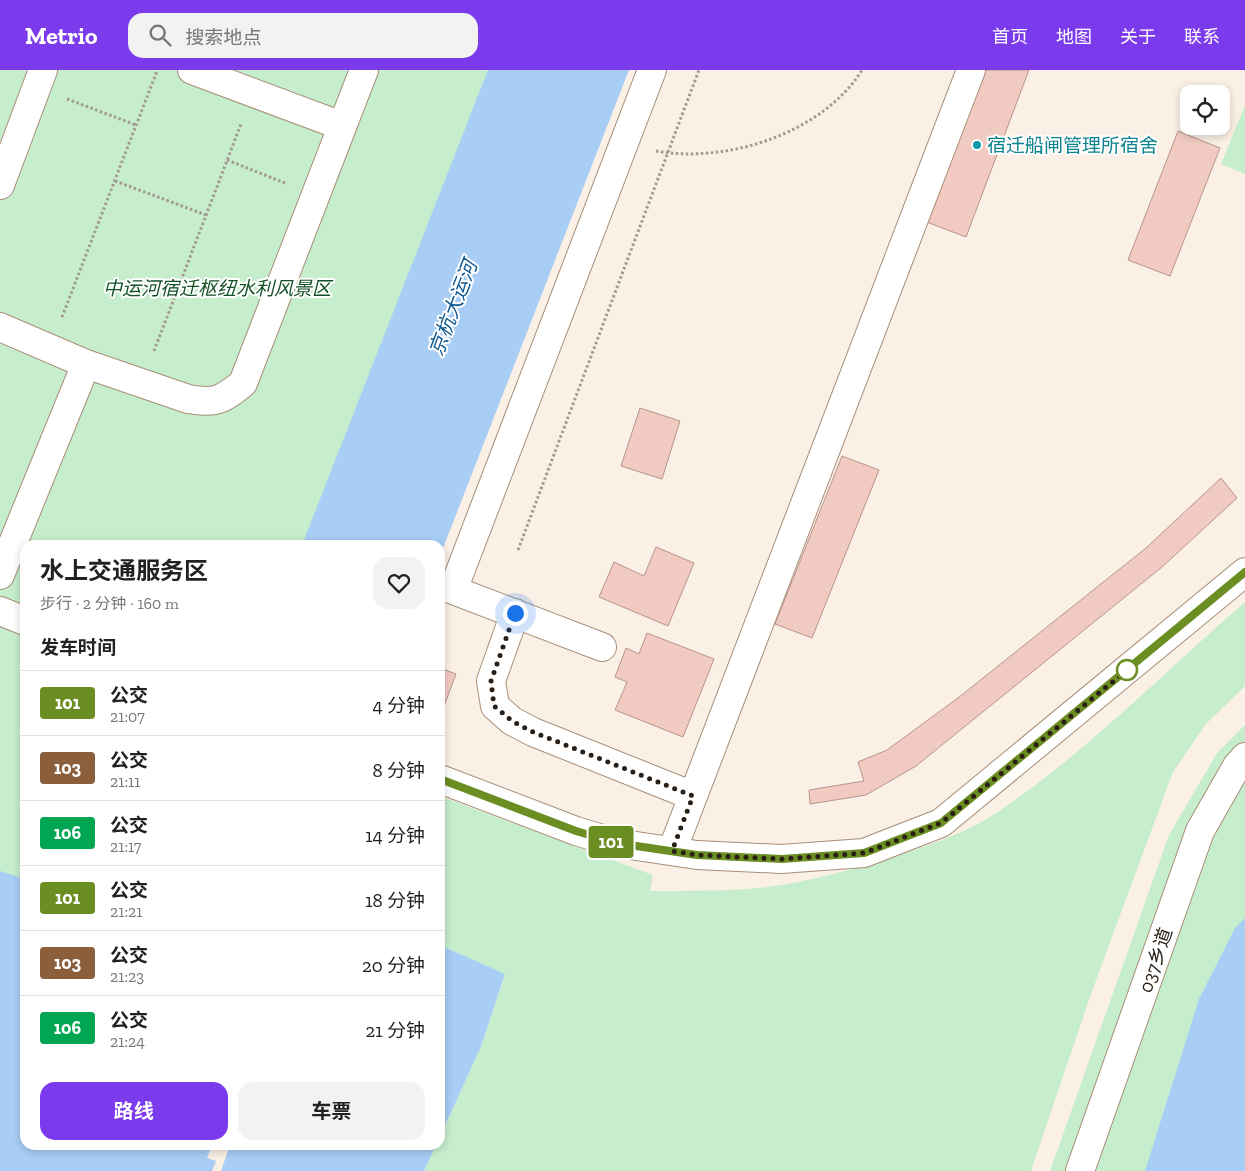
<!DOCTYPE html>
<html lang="zh">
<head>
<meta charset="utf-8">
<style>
  :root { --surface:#fff; --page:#f2f2f2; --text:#222; --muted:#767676; --line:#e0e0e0; --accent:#7c3aed }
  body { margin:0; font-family:"Zilla Slab","Noto Sans SC",serif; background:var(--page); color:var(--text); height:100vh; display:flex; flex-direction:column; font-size:19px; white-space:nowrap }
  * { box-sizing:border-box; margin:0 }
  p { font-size:16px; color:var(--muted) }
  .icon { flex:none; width:28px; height:28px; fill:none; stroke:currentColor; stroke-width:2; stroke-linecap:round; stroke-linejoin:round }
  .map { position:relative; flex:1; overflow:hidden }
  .side { position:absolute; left:20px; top:470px; width:425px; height:610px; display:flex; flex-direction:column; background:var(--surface); border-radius:15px; box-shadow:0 2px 8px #0003 }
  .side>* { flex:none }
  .badge { padding:0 10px; border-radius:4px; font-size:18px; line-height:32px }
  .fabs { position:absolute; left:1180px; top:15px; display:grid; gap:10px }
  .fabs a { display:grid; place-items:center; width:50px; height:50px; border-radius:10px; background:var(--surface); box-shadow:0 2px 8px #0003; font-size:25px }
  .you { position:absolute; width:25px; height:25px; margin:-12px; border:4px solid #fff; border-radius:50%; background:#1a73e8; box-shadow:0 0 0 8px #1a73e833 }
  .map>.badge { position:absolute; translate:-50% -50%; box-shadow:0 0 0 2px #fff }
  h2 { padding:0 20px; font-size:19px; line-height:45px }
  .round { display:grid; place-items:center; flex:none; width:52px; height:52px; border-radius:15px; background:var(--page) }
  .overview { display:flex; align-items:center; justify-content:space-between; height:85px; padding:0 20px }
  h1 { font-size:24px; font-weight:700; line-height:38px }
  .button { display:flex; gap:10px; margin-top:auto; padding:10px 20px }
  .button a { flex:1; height:58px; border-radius:15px; background:var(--accent); color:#fff; font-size:20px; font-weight:700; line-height:58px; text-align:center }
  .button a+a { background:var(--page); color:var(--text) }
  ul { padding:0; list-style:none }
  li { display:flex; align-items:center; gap:15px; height:65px; padding:0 20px; border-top:1px solid var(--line) }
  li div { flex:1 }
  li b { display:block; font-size:19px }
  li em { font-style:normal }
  li .badge { min-width:55px; font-weight:700; text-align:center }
  header { display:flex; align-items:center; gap:30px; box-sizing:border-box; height:70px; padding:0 25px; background:var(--accent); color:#fff }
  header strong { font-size:24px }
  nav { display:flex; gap:28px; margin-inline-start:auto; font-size:18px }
  .search { width:350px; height:45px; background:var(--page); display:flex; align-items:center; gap:12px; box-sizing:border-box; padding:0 18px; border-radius:15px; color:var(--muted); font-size:19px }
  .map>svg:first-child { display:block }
  .green { fill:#c6eecd }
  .water { fill:#a8cef5 }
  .pier { fill:#fbf0e6 }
  .building { fill:#f1cbc2; stroke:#b7948b }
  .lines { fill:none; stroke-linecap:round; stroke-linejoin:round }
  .minor-casing { stroke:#a88e77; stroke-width:30 }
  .major-casing { stroke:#a88e77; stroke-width:30 }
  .path { stroke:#a3998f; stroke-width:3; stroke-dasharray:2.5 2.5; stroke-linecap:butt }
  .minor { stroke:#fff; stroke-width:28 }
  .major { stroke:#fff; stroke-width:28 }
  .line-casing { stroke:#fff; stroke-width:11 }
  .line { stroke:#6b8e23; stroke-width:8 }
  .walk { stroke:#291f16; stroke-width:5; stroke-dasharray:0 9 }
  .culture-dot { fill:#0f9aa8; stroke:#fff; stroke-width:2 }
  .stop-dot { fill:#fff; stroke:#6b8e23; stroke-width:2.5 }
  .labels { text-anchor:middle; stroke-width:4; stroke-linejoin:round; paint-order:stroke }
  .culture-label { font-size:19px; fill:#0d838f; stroke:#fff; text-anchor:start }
  .park-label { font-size:19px; font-style:italic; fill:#135026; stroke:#fff }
  .street-label { font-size:19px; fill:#291f16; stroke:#fff }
  .water-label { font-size:20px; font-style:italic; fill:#105a93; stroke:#fff }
</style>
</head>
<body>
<header>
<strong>Metrio</strong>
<div class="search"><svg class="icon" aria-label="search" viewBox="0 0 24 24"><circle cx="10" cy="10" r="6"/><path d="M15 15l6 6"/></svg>搜索地点</div>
<nav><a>首页</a><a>地图</a><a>关于</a><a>联系</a></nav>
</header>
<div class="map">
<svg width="1245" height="1101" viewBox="0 0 1245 1101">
  <rect width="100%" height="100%" fill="#fbf0e6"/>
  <!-- green -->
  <path class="green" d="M 0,0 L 536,0 L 350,475 L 25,475 L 25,1075 L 0,1101 Z
    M 1245,35 L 1245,104 L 1221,94 Z
    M 1245,532 L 1245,616 L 1206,654 L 1173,702 L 1091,924 L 1031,1101 L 424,1101 L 436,1075 L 440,1075 L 440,1067 L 482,974 L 505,905 L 440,875 L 440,726 L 653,805 L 650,821 C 682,821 715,821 748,819 C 800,815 850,800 899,785 C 932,774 968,762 996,743 C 1087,682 1163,603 1245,532 Z
    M 1245,655 L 1245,1101 L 1050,1101 L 1169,765 L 1217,683 Z"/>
  <!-- water -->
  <path class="water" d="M 488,0 L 629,0 L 440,486 L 440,475 L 302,475 Z
    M 0,801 L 25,809 L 25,1075 L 436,1075 L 424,1101 L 0,1101 Z
    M 1245,848 L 1245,1101 L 1145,1101 L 1199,929 L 1235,858 Z
    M 440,875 L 505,904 L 482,974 L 440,1067 Z"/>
  <!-- pier -->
  <path class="pier" d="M 212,1075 L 230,1075 L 221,1101 L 212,1101 L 216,1091 L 207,1088 Z"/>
  <!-- building -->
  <path class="building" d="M 982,0 L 1029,0 L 966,167 L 924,151 Z
    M 1178,61 L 1220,78 L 1170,206 L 1128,190 Z
    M 640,338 L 680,351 L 662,409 L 621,396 Z
    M 842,386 L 879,400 L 812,568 L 775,554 Z
    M 1221,408 L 1237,428 L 1162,497 L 916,696 L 866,725 L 810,734 L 809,720 L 864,711 L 858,692 L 887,680 L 958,628 L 1146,478 Z
    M 656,477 L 694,493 L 668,556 L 599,527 L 614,492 L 644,506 Z
    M 647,563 L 714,589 L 683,667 L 615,640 L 627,612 L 615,607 L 626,578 L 639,584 Z
    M 440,598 L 456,604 L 440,647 Z"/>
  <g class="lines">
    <!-- minor casing -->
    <g class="minor-casing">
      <path id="minor" d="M 192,0 L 342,56
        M 0,115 L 43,0
        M 0,257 L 86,294 L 188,329 C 215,334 223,330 243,313 L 364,0
        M 0,505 L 86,294
        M 515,543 L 491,611 L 495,636 L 512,651 L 533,662 L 693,726
        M 602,577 L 453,520 L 652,0
        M 672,781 L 971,0
        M 1080,1101 L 1200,761 L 1237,696 L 1245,687"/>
    </g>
    <!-- major casing -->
    <g class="major-casing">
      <path id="major" d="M 0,541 L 25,551
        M 440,709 L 576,761 L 616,773 L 697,785 L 781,789 L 864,783 L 941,753 L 1245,502"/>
    </g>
    <!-- path -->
    <path class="path" d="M 67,29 L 136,55
      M 656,81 C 727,94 823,63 862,0
      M 227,90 L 285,113
      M 115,111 L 206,145
      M 62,247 L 157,1
      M 154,281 L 241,54
      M 518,480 L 699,0"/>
    <!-- minor -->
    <use href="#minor" class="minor"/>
    <!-- major -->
    <use href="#major" class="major"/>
  </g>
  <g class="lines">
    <!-- line casing -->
    <g class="line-casing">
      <path id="line" d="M 440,709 L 576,761 L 616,773 L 697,785 L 782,789 L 864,783 L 941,753 L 1245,502"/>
    </g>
    <!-- line -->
    <use href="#line" class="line"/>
    <!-- walk -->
    <path class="walk" d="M 515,543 L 491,611 L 494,636 L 512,651 L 533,662 L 693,726 L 672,781 L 697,785 L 782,789 L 864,783 L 941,753 L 1127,600"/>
  </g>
  <!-- markers -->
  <circle class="culture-dot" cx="977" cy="75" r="5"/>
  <circle class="stop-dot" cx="1127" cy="600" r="10"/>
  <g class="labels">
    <!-- culture labels -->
    <g class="culture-label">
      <text x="987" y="82">宿迁船闸管理所宿舍</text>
    </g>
    <!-- park labels -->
    <g class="park-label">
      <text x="217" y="225">中运河宿迁枢纽水利风景区</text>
    </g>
    <!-- street labels -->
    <g class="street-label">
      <text transform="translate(1155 890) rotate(-71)" y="7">037乡道</text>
    </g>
    <!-- water labels -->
    <g class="water-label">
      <text transform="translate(453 238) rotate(-69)" y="7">京杭大运河</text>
    </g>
  </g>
</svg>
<div class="fabs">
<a><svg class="icon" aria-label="locate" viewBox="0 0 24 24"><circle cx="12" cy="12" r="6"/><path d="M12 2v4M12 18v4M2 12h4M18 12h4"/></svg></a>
</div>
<div class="you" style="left:515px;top:543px"></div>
<b class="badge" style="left:611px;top:772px;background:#6b8e23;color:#fff">101</b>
<section class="side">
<div class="overview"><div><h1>水上交通服务区</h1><p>步行 · 2 分钟 · 160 m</p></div><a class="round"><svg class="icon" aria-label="heart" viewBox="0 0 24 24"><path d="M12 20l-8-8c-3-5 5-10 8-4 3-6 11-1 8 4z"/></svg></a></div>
<h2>发车时间</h2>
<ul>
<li><span class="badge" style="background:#6b8e23;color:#fff">101</span><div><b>公交</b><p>21:07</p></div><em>4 分钟</em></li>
<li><span class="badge" style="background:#8b5e3c;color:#fff">103</span><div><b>公交</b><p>21:11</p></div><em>8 分钟</em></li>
<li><span class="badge" style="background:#00a651;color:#fff">106</span><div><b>公交</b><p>21:17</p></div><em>14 分钟</em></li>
<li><span class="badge" style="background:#6b8e23;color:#fff">101</span><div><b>公交</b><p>21:21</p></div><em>18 分钟</em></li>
<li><span class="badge" style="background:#8b5e3c;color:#fff">103</span><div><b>公交</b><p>21:23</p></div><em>20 分钟</em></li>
<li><span class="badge" style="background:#00a651;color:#fff">106</span><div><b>公交</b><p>21:24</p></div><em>21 分钟</em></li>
</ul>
<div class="button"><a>路线</a><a>车票</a></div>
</section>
</div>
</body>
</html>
